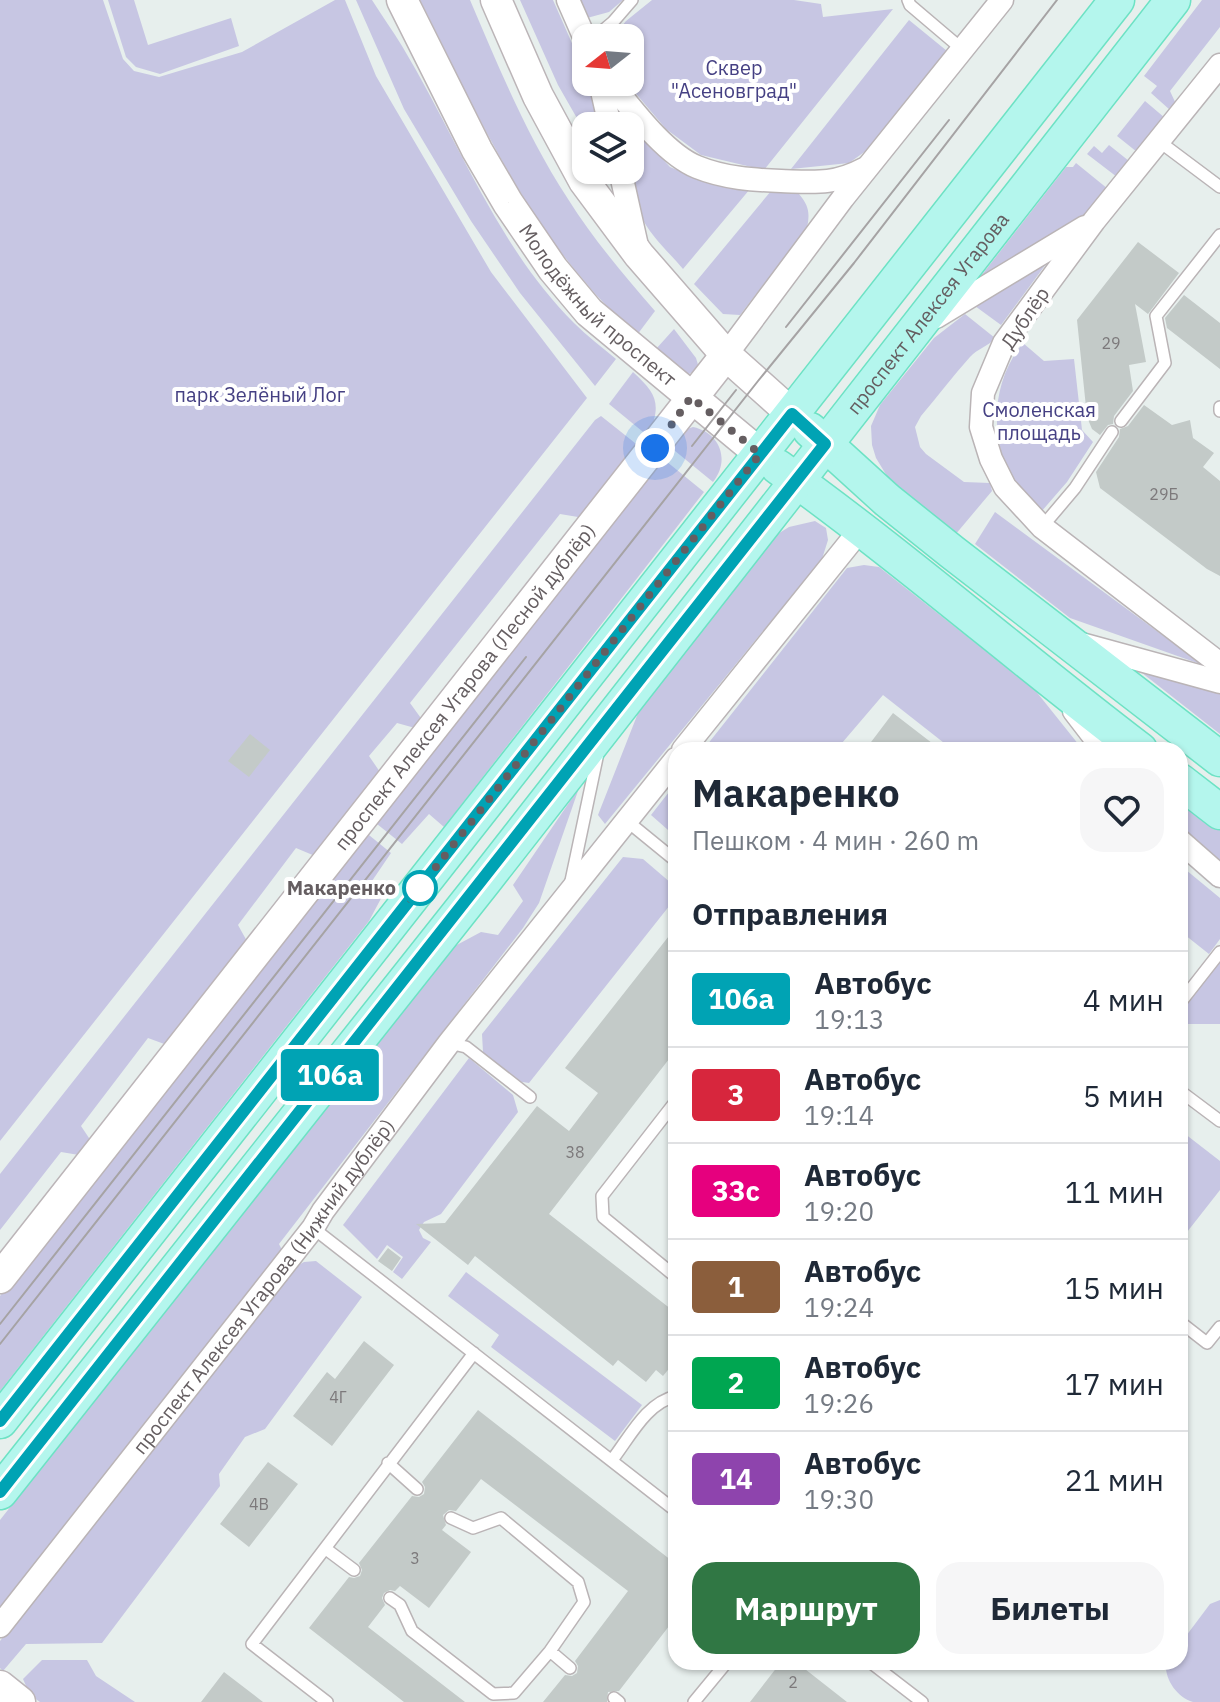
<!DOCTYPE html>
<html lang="ru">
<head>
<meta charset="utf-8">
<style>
  :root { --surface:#fff; --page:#f6f6f7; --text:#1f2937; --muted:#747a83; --line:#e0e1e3; --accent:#307744 }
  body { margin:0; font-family:"IBM Plex Sans",sans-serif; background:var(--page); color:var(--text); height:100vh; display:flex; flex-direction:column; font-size:30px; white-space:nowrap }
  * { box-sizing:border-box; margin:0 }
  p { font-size:26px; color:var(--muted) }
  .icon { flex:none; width:44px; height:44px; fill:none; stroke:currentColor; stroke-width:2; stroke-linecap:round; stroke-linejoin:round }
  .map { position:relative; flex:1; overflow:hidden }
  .drawer { position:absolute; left:668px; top:742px; width:520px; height:928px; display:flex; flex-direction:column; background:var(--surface); border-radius:24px; box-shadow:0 2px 6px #0004 }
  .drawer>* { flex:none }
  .badge { padding:0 16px; border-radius:6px; font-size:28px; line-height:52px }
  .needle { width:52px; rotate:253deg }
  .controls { position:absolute; left:572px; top:24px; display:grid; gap:16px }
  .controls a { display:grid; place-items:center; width:72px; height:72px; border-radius:16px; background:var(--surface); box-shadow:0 2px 6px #0004; font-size:40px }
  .you { position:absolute; width:40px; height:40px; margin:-20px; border:6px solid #fff; border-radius:50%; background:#1a73e8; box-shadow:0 0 0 12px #1a73e833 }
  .map>.badge { position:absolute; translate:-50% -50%; box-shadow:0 0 0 4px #fff }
  h2 { padding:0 24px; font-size:30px; line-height:72px }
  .round { display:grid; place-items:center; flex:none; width:84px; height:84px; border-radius:24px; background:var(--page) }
  .head { display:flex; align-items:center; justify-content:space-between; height:136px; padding:0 24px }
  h1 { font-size:38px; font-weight:800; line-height:60px }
  .button { display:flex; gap:16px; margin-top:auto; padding:16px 24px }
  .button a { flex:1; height:92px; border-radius:24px; background:var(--accent); color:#fff; font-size:32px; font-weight:800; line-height:92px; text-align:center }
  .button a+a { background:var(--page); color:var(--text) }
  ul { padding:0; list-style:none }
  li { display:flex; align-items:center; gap:24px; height:96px; padding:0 24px; border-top:2px solid var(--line) }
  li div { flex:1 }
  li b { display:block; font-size:30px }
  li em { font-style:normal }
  li .badge { min-width:88px; font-weight:700; text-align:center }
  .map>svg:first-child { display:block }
  .green { fill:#c7c6e3 }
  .building { fill:#c3cac8 }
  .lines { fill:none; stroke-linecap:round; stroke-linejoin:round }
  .lane-casing { stroke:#bab4b6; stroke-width:14 }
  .street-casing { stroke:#bab4b6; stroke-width:25 }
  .secondary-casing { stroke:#bcb5b8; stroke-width:33 }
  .primary-casing { stroke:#6de2c4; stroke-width:37 }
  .lane { stroke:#fff; stroke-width:11 }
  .street { stroke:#fff; stroke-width:22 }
  .secondary { stroke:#fff; stroke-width:30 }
  .primary { stroke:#b4f6ed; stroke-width:34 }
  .tram { stroke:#a6a3a4; stroke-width:2 }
  .line-casing { stroke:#fff; stroke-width:18 }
  .line { stroke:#00a3b4; stroke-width:12 }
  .walk { stroke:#655e61; stroke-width:8; stroke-dasharray:0 14.4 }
  .stop-dot { fill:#fff; stroke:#00a3b4; stroke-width:4 }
  .labels { text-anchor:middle; stroke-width:8; stroke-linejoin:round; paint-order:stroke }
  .number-label { font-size:16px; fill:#7c797b }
  .park-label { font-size:20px; fill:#454083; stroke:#fff }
  .street-label { font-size:20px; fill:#655e61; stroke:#fff }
  .stop-label { font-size:20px; font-weight:bold; fill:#655e61; stroke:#fff; text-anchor:end }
</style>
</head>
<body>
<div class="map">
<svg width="1220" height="1702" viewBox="0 0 1220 1702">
  <rect width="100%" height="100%" fill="#e7efed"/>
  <!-- green -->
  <path class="green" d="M 0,0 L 103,0 L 123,59 L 134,71 L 159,77 L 242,52 L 335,0 L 345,0 L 376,76 L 491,272 L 587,398 L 0,1141 Z
    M 108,0 L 134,0 L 148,45 L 231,18 L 239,46 L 160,74 L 136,67 L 126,57 Z
    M 356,0 L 372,0 C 382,16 393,31 402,46 C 458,139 496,245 574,323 C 587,336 602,347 616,359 L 595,386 L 520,293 L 471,221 L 404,109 Z
    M 420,0 L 470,0 C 499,68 527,136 568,199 C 593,239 624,275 655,311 L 637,335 C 620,318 601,302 586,283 C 514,201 469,96 420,0 Z
    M 520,0 L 553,0 L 586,75 L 586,82 L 589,82 L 600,126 L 586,126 L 586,134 L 558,85 Z
    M 580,0 L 623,0 L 609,12 L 587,18 Z
    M 652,0 L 794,0 L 821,4 L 823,17 L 893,9 L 764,170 L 701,155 L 666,129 L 626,82 L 630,82 L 630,38 L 612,38 L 626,21 Z
    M 1202,0 L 1220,0 L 1220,27 L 1170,91 L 1176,104 L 1170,110 L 1151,93 L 1157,86 L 1144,76 Z
    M 909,20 L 947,51 L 874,145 L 849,163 L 791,169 Z
    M 1145,101 L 1165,118 L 1137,152 L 1117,136 Z
    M 616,108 L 670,167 L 706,182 L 750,189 L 683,269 C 669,252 649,235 640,214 C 629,186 630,155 630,126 L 621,126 Z
    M 1109,145 L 1129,161 L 1117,177 L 1087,154 L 1094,146 L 1102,153 Z
    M 1076,163 L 1108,189 L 1087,214 L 981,276 L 1066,167 L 1073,167 Z
    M 771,191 L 799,194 C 809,206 810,213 807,228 L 740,315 L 723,314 L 694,284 Z
    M 1049,260 L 1001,325 L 975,306 Z
    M 965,314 L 995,338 C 988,347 978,348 970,357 C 953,376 937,397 921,416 L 915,427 L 920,447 L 926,454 L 964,482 L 990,483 L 992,491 L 955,535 L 893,486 L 876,458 L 872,445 L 871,426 L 880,405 L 934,338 Z
    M 674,329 L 696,358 L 699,368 L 689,374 L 679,371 L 656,349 Z
    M 1023,343 L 1044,361 L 1074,359 L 1082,430 L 1093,442 L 1067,482 L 1041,512 C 990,473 982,393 1023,343 Z
    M 633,372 C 657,394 662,404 648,436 L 609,404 Z
    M 601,416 L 640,447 L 584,518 L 560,514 L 410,703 L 423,721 L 415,728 L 397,723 L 369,756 L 380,772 L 315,856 L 296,848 L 238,925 L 248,943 L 167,1045 L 148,1038 L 81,1126 L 91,1141 L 79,1155 L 61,1152 L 0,1230 L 0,1174 L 595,420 Z
    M 693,427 C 721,433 730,461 713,482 L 669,446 L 681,431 Z
    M 661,457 L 704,492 L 444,827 L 429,814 L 402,844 L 372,820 Z
    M 995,512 L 1203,665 L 1070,618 L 975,544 Z
    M 815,521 L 826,528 L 828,540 L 822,559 L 605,824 L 598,815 L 640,708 L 776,535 L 789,527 Z
    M 864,565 L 879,567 L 1035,690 L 1083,750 L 953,750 L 883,695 L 836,750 L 703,750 L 847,568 Z
    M 1137,669 L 1220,693 L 1220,734 Z
    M 676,783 L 676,837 L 651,815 Z
    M 579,788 L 539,903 L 523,928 L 279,1244 L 283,1252 L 0,1612 L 0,1520 L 453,947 L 481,932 L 498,935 L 523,901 L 513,885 Z
    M 1180,798 L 1220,829 L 1220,863 L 1180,831 Z
    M 364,831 L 391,853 L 372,881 L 385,891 L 369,921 L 0,1391 L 0,1296 Z
    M 623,857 L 643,859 L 671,883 L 670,905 L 529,1083 L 516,1081 L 483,1052 L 482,1034 Z
    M 1180,865 L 1220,898 L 1220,939 L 1209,954 L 1180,931 Z
    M 1220,962 L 1220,1024 L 1180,1024 L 1180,1013 Z
    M 469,1058 L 513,1095 L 518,1112 L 441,1214 L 424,1222 L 419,1230 L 423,1238 L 431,1242 L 402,1279 L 393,1272 L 403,1257 L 387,1245 L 377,1259 L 343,1225 Z
    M 1180,1130 L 1220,1161 L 1220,1190 L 1180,1241 Z
    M 316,1261 L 362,1297 L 265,1429 L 245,1437 L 219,1474 L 220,1486 L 102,1643 L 26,1644 L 3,1671 L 0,1668 L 0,1641 L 291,1269 L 304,1262 Z
    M 466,1272 L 642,1405 L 615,1441 L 491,1347 L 499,1335 L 448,1296 Z
    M 1220,1600 L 1220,1702 C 1212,1702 1201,1702 1193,1702 C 1176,1697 1164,1678 1166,1662 L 1180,1662 L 1180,1644 L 1210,1604 Z
    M 42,1660 L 87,1660 L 96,1676 L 135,1702 L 40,1702 L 30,1695 L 23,1679 Z"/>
  <!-- building -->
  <path class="building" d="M 1138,242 L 1179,273 L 1148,314 L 1135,304 L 1146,362 L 1129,365 L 1133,391 L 1114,416 L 1113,424 L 1108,425 L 1100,435 L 1092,429 L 1087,417 L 1077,320 Z
    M 1184,295 L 1220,323 L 1220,369 L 1167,328 L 1165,318 Z
    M 1144,405 L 1172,425 L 1190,420 L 1193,438 L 1214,453 L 1203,467 L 1220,481 L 1220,576 L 1207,569 L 1100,488 L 1096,472 L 1119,437 L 1120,429 L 1128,426 Z
    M 893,713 L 941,750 L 865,750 Z
    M 250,734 L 270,750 L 249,777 L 228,761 Z
    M 676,927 L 676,1050 L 549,1214 L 676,1313 L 676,1360 L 663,1376 L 656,1370 L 646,1382 L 618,1360 L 613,1366 L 475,1256 L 468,1265 L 416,1224 L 445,1223 L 537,1106 L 569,1131 L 598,1093 L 565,1068 Z
    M 388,1248 L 401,1258 L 392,1271 L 378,1261 Z
    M 364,1341 L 394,1365 L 332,1446 L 293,1416 L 327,1372 L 335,1379 Z
    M 478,1410 L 676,1564 L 676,1617 L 619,1691 L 608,1692 L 607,1702 L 543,1702 L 565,1675 L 572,1676 L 577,1673 L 578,1666 L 575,1661 L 628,1591 L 481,1479 L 456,1511 L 449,1510 L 443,1515 L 446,1525 L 442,1530 L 471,1552 L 429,1608 L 400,1586 L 395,1591 L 390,1590 L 384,1593 L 382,1598 L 385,1605 L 368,1627 L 465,1702 L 404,1702 L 309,1628 L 349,1577 L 354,1578 L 360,1576 L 362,1570 L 359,1563 L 412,1496 L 419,1497 L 424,1494 L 425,1487 L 422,1482 Z
    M 268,1462 L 298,1484 L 249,1547 L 220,1524 Z
    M 781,1662 L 796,1662 L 847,1702 L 750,1702 Z
    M 224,1672 L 263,1702 L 201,1702 Z"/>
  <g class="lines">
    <!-- lane casing -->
    <g class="lane-casing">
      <path id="lane" d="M 908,0 L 910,5 L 963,50
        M 594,38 L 613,22 L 632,0
        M 1160,142 L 1220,187
        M 1220,407 L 1220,411
        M 1121,421 L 1165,363 L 1156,316 L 1220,235
        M 1042,527 L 1075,488 L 1112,432
        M 627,821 L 676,861
        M 571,881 L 598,753
        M 1180,1003 L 1220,952
        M 449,1043 L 466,1047 L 530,1097
        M 1180,1091 L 1220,1121
        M 676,1101 L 602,1196 L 603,1217 L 676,1277
        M 313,1228 L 676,1511
        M 1180,1322 L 1207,1343 L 1220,1327
        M 612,1460 C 630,1437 646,1403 676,1396
        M 388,1463 L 417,1489
        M 326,1549 L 354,1570
        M 390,1598 L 400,1605 L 412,1631 L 493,1694 L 514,1693 L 550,1651 L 584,1602 L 578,1582 L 501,1518 L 473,1528 L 451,1518
        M 550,1651 L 570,1668
        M 870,1662 L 922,1702
        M 614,1698 L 619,1702
        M 327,1702 L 252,1644 L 474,1353
        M 694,1702 L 727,1662"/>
    </g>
    <!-- street casing -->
    <g class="street-casing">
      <g id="street">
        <path d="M 568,0 L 586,41"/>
        <path d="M 1220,65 L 1094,221 L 1004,343 L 983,393 L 981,427 L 991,459 L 1005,487 L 1042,527 L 1220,664"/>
        <path d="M 600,82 L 610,126"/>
        <path d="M 610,82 C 632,109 665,154 697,167 C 724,178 753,180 781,181 C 814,182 834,185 864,169"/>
        <path d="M 620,170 L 637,246"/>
        <path d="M 936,317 L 1085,227"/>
        <path d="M 726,355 L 843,198 L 1002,0"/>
        <path d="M 1078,643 L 1220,682"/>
        <path d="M 1074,711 L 1104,750"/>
        <path d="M 683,750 L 860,530"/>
        <path d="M 1180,841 L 1220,876"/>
        <path id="s1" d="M 0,1626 L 313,1228 L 323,1211 L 449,1043 L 676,759"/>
      </g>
    </g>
    <!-- secondary casing -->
    <g class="secondary-casing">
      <g id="secondary">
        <path id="s2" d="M 402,0 L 477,150 L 508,203 L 553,269 L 589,312 L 760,454"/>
        <path d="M 496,0 L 538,96 L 584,181 L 639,255 L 726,355 L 792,414"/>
        <path id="s3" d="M 0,1278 L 726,355"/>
        <path d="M 0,1686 L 20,1702"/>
      </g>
    </g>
    <!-- primary casing -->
    <g class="primary-casing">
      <g id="primary">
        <path d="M 810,430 L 887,500 L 952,552 L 1220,759"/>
        <path d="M 778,467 C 902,556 1018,657 1140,750"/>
        <path d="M 1180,781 L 1220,812"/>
        <path d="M 0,1421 L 1117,0"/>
        <path id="s4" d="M 0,1492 L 485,880 L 1173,0"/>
      </g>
    </g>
    <!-- lane -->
    <use href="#lane" class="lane"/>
    <!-- street -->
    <use href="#street" class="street"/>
    <!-- secondary -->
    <use href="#secondary" class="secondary"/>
    <!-- primary -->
    <use href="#primary" class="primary"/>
    <!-- tram -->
    <path class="tram" d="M 786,327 L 949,120
      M 692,446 L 736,390
      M 0,1324 L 526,657
      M 0,1344 L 758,381 L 854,263 L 1057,0"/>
  </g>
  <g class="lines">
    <!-- line casing -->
    <g class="line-casing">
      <path id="line" d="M 0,1421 L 792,414 L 825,444 L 0,1492"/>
    </g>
    <!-- line -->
    <use href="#line" class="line"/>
    <!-- walk -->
    <path class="walk" d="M 420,888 L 410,900 L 760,454 L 691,397 L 655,448"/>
  </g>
  <!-- markers -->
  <circle class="stop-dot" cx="420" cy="888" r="16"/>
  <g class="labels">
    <!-- number labels -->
    <g class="number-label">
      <text x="1111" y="349">29</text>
      <text x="1164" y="500">29Б</text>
      <text x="575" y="1158">38</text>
      <text x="338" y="1403">4Г</text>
      <text x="259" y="1510">4В</text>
      <text x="415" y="1564">3</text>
      <text x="793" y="1688">2</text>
    </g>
    <!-- park labels -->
    <g class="park-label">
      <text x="734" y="75">Сквер<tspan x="734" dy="23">"Асеновград"</tspan></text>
      <text x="260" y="402">парк Зелёный Лог</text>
      <text x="1039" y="417">Смоленская<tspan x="1039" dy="23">площадь</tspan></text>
    </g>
    <!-- street labels -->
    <g class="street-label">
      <text dy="7" stroke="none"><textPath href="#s2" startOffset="366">Молодёжный проспект</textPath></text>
      <text dy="7" stroke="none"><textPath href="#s4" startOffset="1500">проспект Алексея Угарова</textPath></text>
      <text transform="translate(1025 318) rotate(-56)" y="7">Дублёр</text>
      <text dy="7" stroke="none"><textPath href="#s3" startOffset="752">проспект Алексея Угарова (Лесной дублёр)</textPath></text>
      <text dy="7" stroke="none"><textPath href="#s1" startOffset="430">проспект Алексея Угарова (Нижний дублёр)</textPath></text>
    </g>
    <!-- stop labels -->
    <g class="stop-label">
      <text x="396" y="895">Макаренко</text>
    </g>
  </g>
</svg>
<div class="controls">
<a><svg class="needle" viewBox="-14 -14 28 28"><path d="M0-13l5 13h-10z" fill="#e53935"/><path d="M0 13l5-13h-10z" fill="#747a83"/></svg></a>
<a><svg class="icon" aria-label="layers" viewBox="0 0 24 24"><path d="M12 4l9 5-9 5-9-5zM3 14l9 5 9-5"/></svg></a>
</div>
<div class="you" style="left:655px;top:448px"></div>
<b class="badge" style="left:330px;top:1075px;background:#00a3b4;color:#fff">106а</b>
<section class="drawer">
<div class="head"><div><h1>Макаренко</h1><p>Пешком · 4 мин · 260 m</p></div><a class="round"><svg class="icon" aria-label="heart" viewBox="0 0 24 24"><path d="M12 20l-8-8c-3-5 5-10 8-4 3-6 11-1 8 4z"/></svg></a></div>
<h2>Отправления</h2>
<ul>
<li><span class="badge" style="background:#00a3b4;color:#fff">106а</span><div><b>Автобус</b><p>19:13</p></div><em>4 мин</em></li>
<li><span class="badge" style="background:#d7263d;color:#fff">3</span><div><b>Автобус</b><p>19:14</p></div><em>5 мин</em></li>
<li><span class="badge" style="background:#e6007e;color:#fff">33с</span><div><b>Автобус</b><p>19:20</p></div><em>11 мин</em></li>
<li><span class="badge" style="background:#8b5e3c;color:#fff">1</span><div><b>Автобус</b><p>19:24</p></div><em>15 мин</em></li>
<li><span class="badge" style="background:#00a651;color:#fff">2</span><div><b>Автобус</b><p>19:26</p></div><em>17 мин</em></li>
<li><span class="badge" style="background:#8e44ad;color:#fff">14</span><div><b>Автобус</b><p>19:30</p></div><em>21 мин</em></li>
</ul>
<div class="button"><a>Маршрут</a><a>Билеты</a></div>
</section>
</div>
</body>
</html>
